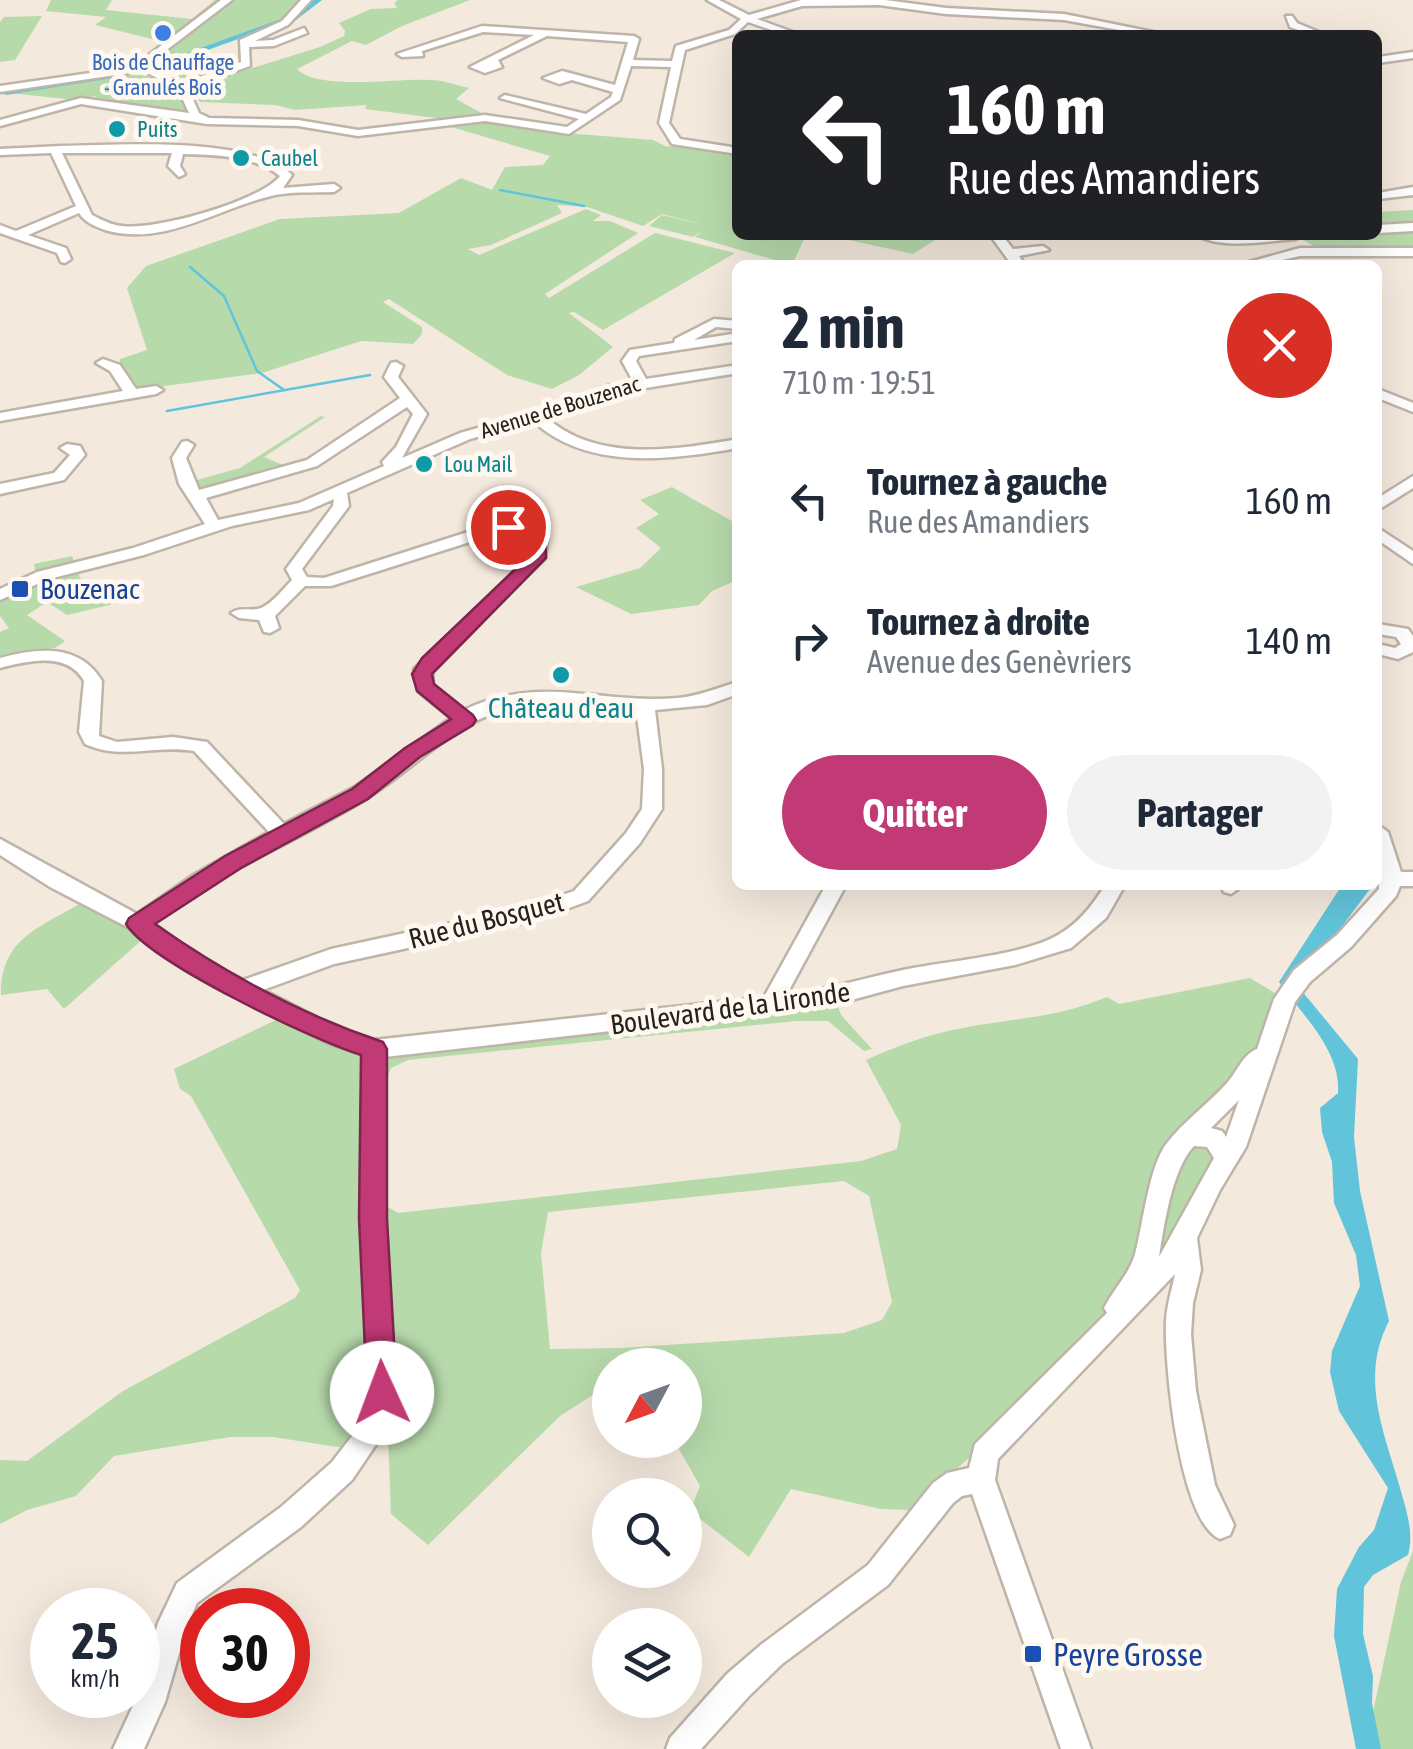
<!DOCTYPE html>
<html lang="fr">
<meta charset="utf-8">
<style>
:root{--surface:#fff;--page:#f2f2f3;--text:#1f2937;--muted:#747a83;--accent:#c13975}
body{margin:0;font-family:"Asap Condensed",sans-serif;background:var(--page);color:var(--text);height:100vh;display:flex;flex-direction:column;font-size:38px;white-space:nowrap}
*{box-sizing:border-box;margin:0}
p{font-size:32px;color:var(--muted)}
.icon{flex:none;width:55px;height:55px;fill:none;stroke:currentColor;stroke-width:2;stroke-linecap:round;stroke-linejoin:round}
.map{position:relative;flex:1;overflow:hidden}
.panel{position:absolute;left:732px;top:260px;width:650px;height:630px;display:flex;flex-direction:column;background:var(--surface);border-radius:15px;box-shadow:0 10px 40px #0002}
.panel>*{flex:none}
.hud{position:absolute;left:732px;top:30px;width:650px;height:210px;border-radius:15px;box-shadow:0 10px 40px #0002;background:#202124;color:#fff;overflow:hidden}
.needle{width:65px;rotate:229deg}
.fabs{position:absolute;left:592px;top:1348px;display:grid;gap:20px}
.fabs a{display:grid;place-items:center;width:110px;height:110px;border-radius:50%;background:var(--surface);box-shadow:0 10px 40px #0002;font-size:50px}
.speed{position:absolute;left:30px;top:1588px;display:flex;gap:20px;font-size:50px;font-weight:700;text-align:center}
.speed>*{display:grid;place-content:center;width:130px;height:130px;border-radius:50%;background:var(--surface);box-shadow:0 10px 40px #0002;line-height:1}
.speed small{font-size:25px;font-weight:400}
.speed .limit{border:15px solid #d22;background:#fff;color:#111}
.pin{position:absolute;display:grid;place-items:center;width:85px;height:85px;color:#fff;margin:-42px;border:5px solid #fff;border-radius:50%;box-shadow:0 2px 10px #0007}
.me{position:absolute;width:110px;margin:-55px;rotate:358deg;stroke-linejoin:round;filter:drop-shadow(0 0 8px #0008)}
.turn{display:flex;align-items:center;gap:35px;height:210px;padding:0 50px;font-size:45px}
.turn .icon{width:130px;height:130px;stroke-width:2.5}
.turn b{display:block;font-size:70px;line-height:85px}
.round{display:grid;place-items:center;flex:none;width:105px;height:105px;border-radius:52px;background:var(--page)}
.overview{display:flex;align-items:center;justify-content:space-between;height:170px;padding:0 50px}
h1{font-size:60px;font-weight:700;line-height:75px}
.action{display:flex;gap:20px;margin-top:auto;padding:20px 50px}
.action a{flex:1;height:115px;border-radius:60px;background:var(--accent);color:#fff;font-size:40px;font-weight:700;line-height:115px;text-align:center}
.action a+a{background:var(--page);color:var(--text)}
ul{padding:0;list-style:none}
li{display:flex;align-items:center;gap:30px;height:140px;padding:0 50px}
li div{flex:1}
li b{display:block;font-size:38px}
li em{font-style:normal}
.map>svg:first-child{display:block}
.green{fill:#b7daab;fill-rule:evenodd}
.water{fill:#61c4db}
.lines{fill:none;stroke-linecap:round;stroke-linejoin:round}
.stream{stroke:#61c4db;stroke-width:2.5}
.canal{fill:#61c4db;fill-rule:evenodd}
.minor-casing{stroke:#bfb4a8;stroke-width:5}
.minor{fill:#fff;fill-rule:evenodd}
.route{fill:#c13975;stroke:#7d254c;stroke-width:2.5}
.shop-dot{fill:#3f7fe0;stroke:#fef8f0;stroke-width:4}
.culture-dot{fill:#0f9aa8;stroke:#fef8f0;stroke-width:4}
.transit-dot{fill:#1a4fb4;stroke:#fef8f0;stroke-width:4}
.labels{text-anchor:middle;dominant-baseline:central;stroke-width:10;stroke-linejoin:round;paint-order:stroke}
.far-shop-label{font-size:22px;fill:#366cbe;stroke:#fef8f0}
.far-culture-label{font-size:22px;fill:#0d838f;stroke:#fef8f0;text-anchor:start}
.far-street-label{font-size:22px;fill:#25211c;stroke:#fef8f0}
.transit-label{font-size:28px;fill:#164399;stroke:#fef8f0;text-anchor:start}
.culture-label{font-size:28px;fill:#0d838f;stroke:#fef8f0}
.street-label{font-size:28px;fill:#25211c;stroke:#fef8f0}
.near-transit-label{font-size:32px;fill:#164399;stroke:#fef8f0;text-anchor:start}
</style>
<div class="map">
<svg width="1413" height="1749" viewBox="0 0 1413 1749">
<rect width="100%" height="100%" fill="#f4e9dd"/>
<g class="green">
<polygon points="51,0 112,0 106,10 192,19 215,0 222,0 164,42 95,25 106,17 46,11"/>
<path d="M233,0H300C295,6 289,14 283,18C255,37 218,36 193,61L201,78L185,83L154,68L152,64Z"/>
<path d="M398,0H470L402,26L366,45L352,41L297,69C318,91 399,78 430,80C443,80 456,85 469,88L456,99L485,115L444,119L365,109L367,105L295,110L275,105L200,102L193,89L198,85L320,47L344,36L345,31L339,23L371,9L397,8L394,3Z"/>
<polygon points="42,16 15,60 0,62 0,22 4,17"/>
<path d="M115,73C147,74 175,78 188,110L112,106L97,101L95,96L75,100L0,92Z"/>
<polygon points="482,119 565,133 653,140 665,146 737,152 737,210 732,211 737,213 738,235 806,235 792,265 695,237 703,230 693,237 649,226 662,215 708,226 662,214 643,226 587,207 557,205 562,213 491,245 468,249 479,255 586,209 601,215 593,221 610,221 638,233 545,294 549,298 655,233 735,253 603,330 574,312 569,313 613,347 579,375 552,389 507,375 389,299 383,302 422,327 422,334 413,344 361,341 262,373 135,390 119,366 120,359 147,350 127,288 146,266 280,219 399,213 461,178 492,190 505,167 543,165 550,156 441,124"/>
<polygon points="1413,210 1413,248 1316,247 1293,235 1378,235 1378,212"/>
<polygon points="826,235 932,235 935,240 913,254"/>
<polygon points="321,416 325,417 264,457 285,466 204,490 193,481 240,468"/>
<polygon points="672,487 737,524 737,580 712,591 699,605 631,614 576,587 640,568 661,548 636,528 659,514 640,500"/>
<polygon points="72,556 80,578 126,601 67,615 47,602 27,615 65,641 55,648 0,657 0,632 9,628 0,616 0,599 38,582 34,564"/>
<path d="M83,902L143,939L64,1009L47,989L1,995C0,938 41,927 83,902Z"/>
<path d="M1250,978L1285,999L1273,1035L1187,1136L1220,1158L1178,1262L1109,1309L970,1457L910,1510L881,1509L791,1489L749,1557L690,1511L700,1486L674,1440H685V1365H610V1384L560,1416L428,1545L391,1514L374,1065L385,1052L618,1030L837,1003L841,1015L872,1049L864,1051L828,1021H796L408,1060L391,1068L386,1080L388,1207L398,1213L861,1161L897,1149L901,1125L866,1060C897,1046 929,1034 963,1028C1014,1018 1057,1018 1107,997L1119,1004ZM844,1181L869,1196L892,1302L882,1320L844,1333L622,1348L550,1349L541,1253L548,1212Z"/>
<polygon points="280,1018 365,1056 370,1416 351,1430 344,1448 273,1437 230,1437 114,1456 76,1496 27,1510 0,1524 0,1460 27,1461 123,1391 295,1298 300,1290 191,1096 180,1089 174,1069"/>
<polygon points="1413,1551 1413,1749 1365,1749 1401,1582"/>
</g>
<path class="water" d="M1342,885H1373L1328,945L1301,990L1358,1059L1354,1137L1360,1191L1389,1321C1357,1382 1388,1440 1404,1502C1409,1520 1413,1537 1408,1555L1373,1575L1364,1587L1363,1634L1373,1676L1372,1703L1381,1749H1356L1334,1636L1337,1589L1359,1547L1374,1530L1388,1488L1339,1411L1330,1372L1332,1351L1360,1286L1356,1255L1334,1203L1332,1162L1322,1132L1320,1108L1338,1093C1341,1050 1302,1015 1279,982Z"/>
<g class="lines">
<g class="stream">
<polyline points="500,190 584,206"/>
<polyline points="190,267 224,296 257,371 284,390"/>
<polyline points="167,411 370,375"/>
</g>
<g class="canal">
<polygon points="313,0 322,0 296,20 290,20 290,16"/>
<polygon points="278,20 285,22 158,68 151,66"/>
<polygon points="116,73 119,77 6,95 2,93"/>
</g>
<g class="minor-casing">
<g id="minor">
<polygon points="221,0 232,0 147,65 183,83 241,62 240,40 282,21 301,0 311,0 288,25 255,41 273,40 304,28 307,33 274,46 249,47 250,66 188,88 199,113 209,118 298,120 358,130 485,115 567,127 579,119 500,98 505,95 586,114 611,97 613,92 572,80 559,84 543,78 562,71 615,85 628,42 547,36 498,60 502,67 485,73 470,67 534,35 483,32 422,51 423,56 402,57 397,54 482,26 634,36 639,39 633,60 672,61 676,46 729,30 741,19 707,0 719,0 749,15 801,0 885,0 946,8 1064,14 1168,35 1147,35 1064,20 946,14 879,5 802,6 757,19 801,35 786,35 748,22 735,34 685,50 669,123 680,139 738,148 738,154 672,144 659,123 671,67 631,66 620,100 569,134 485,121 358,136 298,126 207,124 81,104 0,126 0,120 81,98 189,113 178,89 138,68 137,64"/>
<polygon points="1286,16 1292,16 1297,23 1326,35 1312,35 1290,27"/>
<polygon points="1413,52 1413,58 1378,63 1378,57"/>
<polygon points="125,68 129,73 0,92 0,86"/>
<path d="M61,146C119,145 244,136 290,173L292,175L283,188L334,184L340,188L334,192C314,193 290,191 271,196C216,209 164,247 105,230C94,226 85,222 79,213L28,235L66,248L71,259L65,263L61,262L57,253L0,233V225L16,231L76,206L51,153L0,155V149ZM62,153H172L168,166L179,177L185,174L180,166L183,154C215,155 254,155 280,176C261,201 154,231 122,226C111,225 102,220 92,215Z"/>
<polygon points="1413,187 1413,195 1378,199 1378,193"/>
<polygon points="1413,223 1413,231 1378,233 1378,225"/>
<polygon points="990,235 1002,235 1013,249 1043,246 1049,250 1019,256 1025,265 1012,265"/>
<path d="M1196,235H1302L1296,239C1266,241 1223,250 1196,235Z"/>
<polygon points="1300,248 1413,248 1413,256 1300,256 1260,265 1238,265"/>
<path d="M714,319L738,321V329L716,327L694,340L738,333V341L639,356L636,361L646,379L738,365V373L615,393L546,417C596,463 676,450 738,439V448C671,460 587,471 533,421L470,439L347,493L349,506L302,569L307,577L324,578L493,524H522L547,538L545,558L432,670L433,685L464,710C543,673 599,705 678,698C699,696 717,688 738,682V694L707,705L655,710L662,769V809L640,843L588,901L537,920L334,964L263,990L343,1031L374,1040L764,997L826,885H846L787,994C829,990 867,977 908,969C948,961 1025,955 1058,935C1079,923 1093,905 1105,885H1125L1106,918L1071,948L1015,965L903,986L829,1006L385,1057V1219L395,1393L383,1434L352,1480L301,1527L197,1603L187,1626L165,1702L144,1749H113L138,1695L158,1623L177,1583L281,1507L332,1462L359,1427L369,1393L361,1219L363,1054L328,1043L187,971L135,931L50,887L0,855V839L137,914L192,876L269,832L194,751C156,744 122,761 85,744L79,732L84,681C67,651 28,661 0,668V658C38,648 79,643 102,681L99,736L117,742L173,737L207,742L284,824L355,787L451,718L418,691L414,669L529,557L531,540L514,532L495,534L331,586H305L275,616L279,628L270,633L264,632L259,620L239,618L231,613C241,606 250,612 261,608C273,603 283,589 292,580L286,569L333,506L334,499L309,510L232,526L144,555L49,579L0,600V589L37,572L133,548L205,524L179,484L172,458L182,442L187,441L194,445L186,458L199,490L307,460L400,398L384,377L391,363L396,362L403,366L398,377L427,414L402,458L460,433L541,410L607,386L633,381L622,361L630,350L674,343L675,339ZM407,407L413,414L396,447L382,462L384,466L299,503L218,520L206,498L317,466ZM540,702L636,709L644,769L642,809L626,833L574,891L534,905L331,949L243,980L201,959L153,923C219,872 293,843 364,800C428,760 460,711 540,702Z"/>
<polygon points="103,359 120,365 136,389 156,386 163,390 156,394 0,421 0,413 123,391 110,371 96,363"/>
<polygon points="1378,389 1413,403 1413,412 1378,398"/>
<polygon points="67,444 80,446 85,455 64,480 0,494 0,484 54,473 70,455 60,448"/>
<polygon points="1413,476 1413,488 1378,510 1378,498"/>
<polygon points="1378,528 1413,551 1413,564 1378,540"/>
<polygon points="1378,624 1408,629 1413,636 1413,652 1398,659 1378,654 1378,644 1395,648 1401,644 1396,637 1378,634"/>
<path d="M1378,825L1388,832L1401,872H1413V886H1400L1396,896L1351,947L1310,982L1295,1002L1246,1147L1220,1190L1197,1238L1201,1270L1193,1303L1191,1334L1196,1391L1215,1485L1234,1525L1230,1535L1220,1539C1179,1522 1164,1362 1166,1320C1167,1304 1172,1289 1175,1274L998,1459L995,1480L1091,1749H1061L972,1494L962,1496L953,1503L888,1585L782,1664L749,1696L701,1749H666L670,1738L727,1674L762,1644L868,1565L933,1483L947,1473L969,1468L975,1444L1107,1313L1104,1308C1113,1290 1130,1273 1135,1254C1143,1225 1149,1165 1167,1143C1184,1121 1208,1104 1227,1083C1237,1072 1243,1054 1257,1049L1274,999L1294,970L1337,935L1379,889ZM1239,1100L1226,1137L1222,1131L1211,1128ZM1194,1146L1207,1147L1214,1158L1159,1257C1164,1225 1172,1169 1194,1146Z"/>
<polygon points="1220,885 1240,885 1241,887 1231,894 1224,892"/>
</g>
</g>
<use href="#minor" class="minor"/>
</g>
<path class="route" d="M508,521L529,525L545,535L546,558L432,674L434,684L473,715L476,720L473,725L420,757L368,799L241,868L155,924C225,973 302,1015 383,1042L387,1049V1219L397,1393L393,1403L382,1407L372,1403L367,1393L359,1219L361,1055C315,1041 149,962 126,924L129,918L225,856L352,789L405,748L451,719L417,691L412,674L422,658L528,557L529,541L500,527Z"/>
<circle class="shop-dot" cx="163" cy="33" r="10"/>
<g class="culture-dot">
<circle cx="117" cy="129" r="10"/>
<circle cx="241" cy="158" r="10"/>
<circle cx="424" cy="464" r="10"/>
<circle cx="561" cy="675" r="10"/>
</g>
<g class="transit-dot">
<rect x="10" y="579" width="20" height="20" rx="5"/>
<rect x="1023" y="1644" width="20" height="20" rx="5"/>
</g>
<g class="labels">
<g class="far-shop-label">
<text x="163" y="62">Bois de Chauffage<tspan x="163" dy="25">- Granulés Bois</tspan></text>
</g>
<g class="far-culture-label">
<text x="137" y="129">Puits</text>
<text x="261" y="158">Caubel</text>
<text x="444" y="464">Lou Mail</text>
</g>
<g class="far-street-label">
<text transform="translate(560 407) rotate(-17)">Avenue de Bouzenac</text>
</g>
<g class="transit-label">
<text x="40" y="589">Bouzenac</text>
</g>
<g class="culture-label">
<text x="561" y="708">Château d'eau</text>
</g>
<g class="street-label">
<text transform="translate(486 920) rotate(-14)">Rue du Bosquet</text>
<text transform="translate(730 1008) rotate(-8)">Boulevard de la Lironde</text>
</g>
<g class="near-transit-label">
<text x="1053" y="1654">Peyre Grosse</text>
</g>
</g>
</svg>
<div class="fabs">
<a><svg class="needle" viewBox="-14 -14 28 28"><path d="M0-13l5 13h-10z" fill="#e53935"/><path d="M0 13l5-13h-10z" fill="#747a83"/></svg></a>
<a><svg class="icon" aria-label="search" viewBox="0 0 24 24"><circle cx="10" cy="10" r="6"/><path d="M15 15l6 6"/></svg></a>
<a><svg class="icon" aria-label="layers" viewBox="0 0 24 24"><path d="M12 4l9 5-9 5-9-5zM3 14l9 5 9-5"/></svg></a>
</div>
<div class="speed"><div>25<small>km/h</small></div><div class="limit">30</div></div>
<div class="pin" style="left:508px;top:527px;background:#d93025"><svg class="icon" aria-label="arrive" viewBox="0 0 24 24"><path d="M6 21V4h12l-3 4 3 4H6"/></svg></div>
<svg class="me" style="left:382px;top:1393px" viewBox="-20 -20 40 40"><circle r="19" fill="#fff"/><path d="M0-13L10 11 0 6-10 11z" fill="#c13975"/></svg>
<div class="hud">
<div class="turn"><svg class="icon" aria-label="left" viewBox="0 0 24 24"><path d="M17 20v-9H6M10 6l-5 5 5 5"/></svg><div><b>160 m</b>Rue des Amandiers</div></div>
</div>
<section class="panel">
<div class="overview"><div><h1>2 min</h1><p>710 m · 19:51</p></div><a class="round" style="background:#d93025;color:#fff"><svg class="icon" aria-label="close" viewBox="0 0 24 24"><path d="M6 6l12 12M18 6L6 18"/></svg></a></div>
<ul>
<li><svg class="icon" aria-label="left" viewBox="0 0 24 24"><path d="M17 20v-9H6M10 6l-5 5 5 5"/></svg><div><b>Tournez à gauche</b><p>Rue des Amandiers</p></div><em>160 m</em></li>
<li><svg class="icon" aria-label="right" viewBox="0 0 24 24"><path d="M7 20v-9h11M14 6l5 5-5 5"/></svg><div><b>Tournez à droite</b><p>Avenue des Genèvriers</p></div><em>140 m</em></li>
</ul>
<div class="action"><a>Quitter</a><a>Partager</a></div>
</section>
</div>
